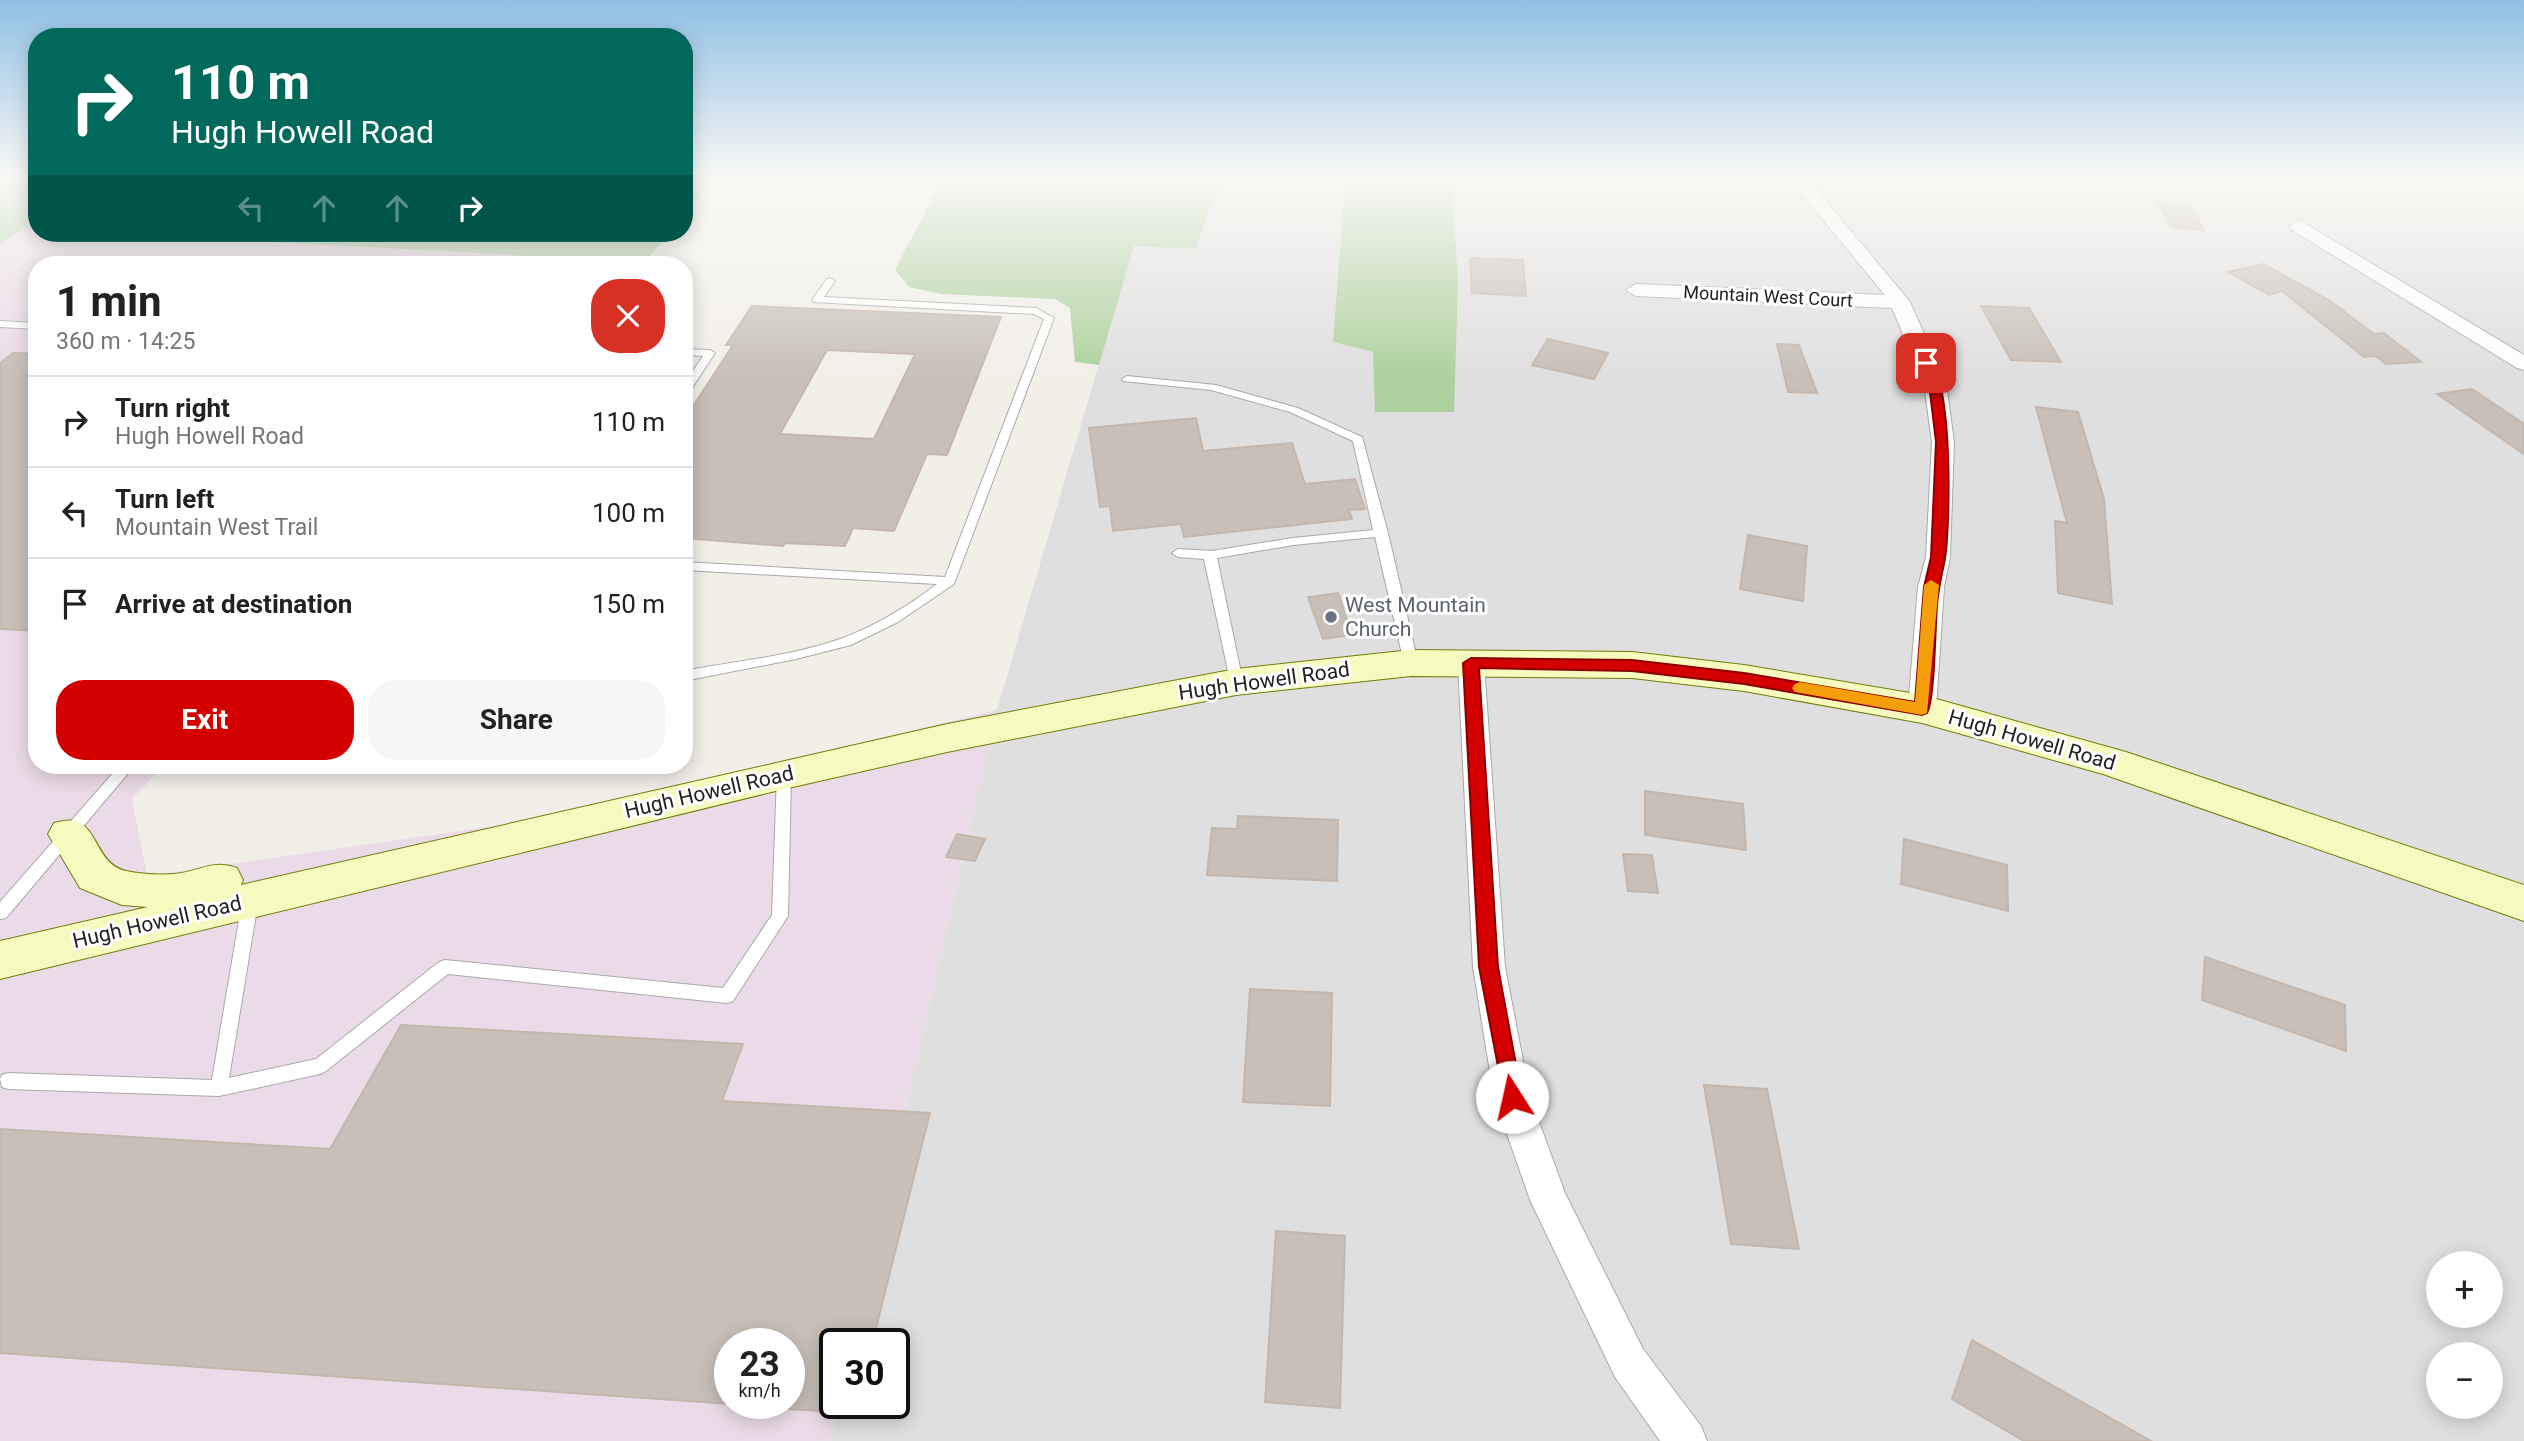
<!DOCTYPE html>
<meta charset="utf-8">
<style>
:root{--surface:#fff;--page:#f6f6f6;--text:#222;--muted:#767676;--line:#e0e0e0;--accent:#d40000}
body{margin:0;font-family:Roboto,sans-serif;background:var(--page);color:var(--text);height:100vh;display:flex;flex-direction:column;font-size:26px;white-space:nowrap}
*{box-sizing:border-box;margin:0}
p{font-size:23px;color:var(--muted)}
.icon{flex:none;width:38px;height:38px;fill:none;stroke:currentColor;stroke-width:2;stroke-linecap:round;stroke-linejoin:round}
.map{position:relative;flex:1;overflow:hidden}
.side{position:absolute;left:28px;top:256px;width:665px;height:518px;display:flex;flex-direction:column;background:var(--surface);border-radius:28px;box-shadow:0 4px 18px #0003}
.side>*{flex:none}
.top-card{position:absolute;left:28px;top:28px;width:665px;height:214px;border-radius:28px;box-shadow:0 4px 18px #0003;background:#00695c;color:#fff;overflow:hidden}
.fabs{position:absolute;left:2426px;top:1251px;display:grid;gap:14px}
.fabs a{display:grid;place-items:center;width:77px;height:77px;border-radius:50%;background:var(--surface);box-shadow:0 4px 18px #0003;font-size:35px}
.speed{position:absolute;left:714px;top:1328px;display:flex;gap:14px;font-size:35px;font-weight:700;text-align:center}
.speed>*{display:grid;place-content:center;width:91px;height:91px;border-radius:50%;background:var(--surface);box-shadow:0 4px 18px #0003;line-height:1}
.speed small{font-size:18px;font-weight:400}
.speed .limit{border:4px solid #111;border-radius:10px;background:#fff;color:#111}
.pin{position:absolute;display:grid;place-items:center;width:60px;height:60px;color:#fff;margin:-30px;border-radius:14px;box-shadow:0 4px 10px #0006}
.me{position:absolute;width:77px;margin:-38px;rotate:350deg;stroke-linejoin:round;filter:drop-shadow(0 0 5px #0008)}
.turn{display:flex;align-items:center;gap:24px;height:147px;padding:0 28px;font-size:32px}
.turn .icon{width:91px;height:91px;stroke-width:2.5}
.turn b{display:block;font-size:49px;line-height:60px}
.lanes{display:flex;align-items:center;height:66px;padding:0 28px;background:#0003;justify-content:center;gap:35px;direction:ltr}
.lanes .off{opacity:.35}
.round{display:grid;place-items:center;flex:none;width:74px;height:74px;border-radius:28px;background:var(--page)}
.overview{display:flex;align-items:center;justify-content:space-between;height:119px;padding:0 28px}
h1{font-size:42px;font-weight:700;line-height:52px}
.cta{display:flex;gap:14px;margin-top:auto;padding:14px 28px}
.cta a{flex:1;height:80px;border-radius:28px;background:var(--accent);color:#fff;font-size:28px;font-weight:700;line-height:80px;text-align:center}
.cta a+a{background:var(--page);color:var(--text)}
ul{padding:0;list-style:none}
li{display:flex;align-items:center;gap:21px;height:91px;padding:0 28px;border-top:2px solid var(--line)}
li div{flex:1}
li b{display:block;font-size:26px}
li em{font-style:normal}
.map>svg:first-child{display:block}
.residential{fill:#e0dfdf;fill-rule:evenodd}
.industrial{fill:#ebdbe8;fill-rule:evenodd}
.forest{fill:#add19e}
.building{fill:#c7bfb8;stroke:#c4b6ab;stroke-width:2;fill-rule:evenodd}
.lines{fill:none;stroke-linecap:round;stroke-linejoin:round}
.service-casing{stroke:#a9a9a9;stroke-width:2}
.minor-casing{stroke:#a9a9a9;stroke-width:2}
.secondary-casing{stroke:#707d05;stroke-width:2}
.service{fill:#fff;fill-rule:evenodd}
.minor{fill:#fff;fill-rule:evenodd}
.secondary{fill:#f7fabf;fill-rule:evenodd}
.route{fill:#d40000;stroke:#8a0000;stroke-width:2}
.slow{fill:#f59e0b}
.worship-dot{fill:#6b7280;stroke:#fff;stroke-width:2.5}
.labels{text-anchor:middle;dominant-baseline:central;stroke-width:6;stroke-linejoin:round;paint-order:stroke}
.far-street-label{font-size:18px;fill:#222;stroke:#fff}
.worship-label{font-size:21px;fill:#5b616d;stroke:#fff;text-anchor:start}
.street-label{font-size:21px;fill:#222;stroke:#fff}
</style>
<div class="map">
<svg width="2524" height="1441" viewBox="0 0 2524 1441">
<rect width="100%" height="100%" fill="#f2efe9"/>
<path class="residential" d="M1452,176H2524V1441H830L838,1404H894V1344H852L997,710L1134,245L1195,249L1221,179L1345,183L1333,342L1373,352L1376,412H1453L1458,283ZM2438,1264H2490V1316H2438ZM2438,1354H2490V1407H2438Z"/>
<path class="industrial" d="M23,228L37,229V233H106L625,261L622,264H37V765H165L132,799L147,876L570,815L997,710L852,1344H835V1404H838L830,1441H0V245ZM730,1344H789V1404H730Z"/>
<g class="forest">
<polygon points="0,176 37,176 37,229 23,228 0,245"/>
<polygon points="684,176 716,176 684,214"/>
<polygon points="853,176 1452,176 1458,283 1454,412 1375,412 1373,352 1333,342 1345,183 1221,179 1195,249 1134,246 1099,365 1075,362 1070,308 1055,299 941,294 909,287 895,270 942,180"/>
<polygon points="106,233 669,233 646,261 625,261"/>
</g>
<g class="building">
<polygon points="2158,203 2191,206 2204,230 2171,227"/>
<polygon points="1470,258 1523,260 1526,296 1472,293"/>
<polygon points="2263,264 2329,300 2374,334 2384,333 2421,362 2386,364 2376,356 2364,357 2282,291 2269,295 2228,272"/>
<path d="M752,306L1001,317L947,455L927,454L894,531L853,528L845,546L785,543L783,546L684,538V420L733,345H726ZM827,350L915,354L874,439L780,434Z"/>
<polygon points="1981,306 2029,308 2061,362 2011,360"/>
<polygon points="1548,339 1608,353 1594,379 1532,365"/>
<polygon points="1777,344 1799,345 1817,393 1788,392"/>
<polygon points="13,353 37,354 37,631 0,629 0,363"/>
<polygon points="2472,389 2524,424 2524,454 2437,394"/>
<polygon points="2036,407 2078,412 2104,499 2112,604 2058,593 2055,521 2067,523"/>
<polygon points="1196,418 1203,451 1292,443 1305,484 1355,479 1365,509 1349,510 1352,519 1184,537 1181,524 1113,531 1110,506 1100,507 1089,428"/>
<polygon points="1748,535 1807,546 1803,601 1740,589"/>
<polygon points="1338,593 1352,635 1323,639 1308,597"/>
<polygon points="1645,791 1743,804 1746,850 1645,835"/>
<polygon points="1238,816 1338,820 1337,881 1207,875 1212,828 1237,829"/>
<polygon points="957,834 985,839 975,861 946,857"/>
<polygon points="1904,839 2007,865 2008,911 1901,884"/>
<polygon points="1623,854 1652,855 1658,893 1628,891"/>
<polygon points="2205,957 2345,1005 2346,1051 2202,1000"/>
<polygon points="1250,989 1332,993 1330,1106 1243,1102"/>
<polygon points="401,1025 743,1044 722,1101 930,1113 872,1344 835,1344 835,1412 789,1409 789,1344 730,1344 730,1404 0,1353 0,1129 330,1149"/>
<polygon points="1704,1085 1767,1089 1799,1249 1731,1244"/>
<polygon points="1276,1231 1345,1236 1340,1408 1265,1402"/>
<polygon points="1972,1340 2151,1441 2024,1441 1952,1399"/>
</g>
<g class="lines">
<g class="service-casing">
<g id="service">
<path d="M830,278L835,281L824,297L1036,308L1054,318L954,584L898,622L851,645L796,659L684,681V671C737,661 793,656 843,638C877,625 908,606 937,584L684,570V562L945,577L1044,319L1034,314L813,302L812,300L827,279Z"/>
<polygon points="0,321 37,323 37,329 0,327"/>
<polygon points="684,349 710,350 715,353 688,394 684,395 684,384 703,356 684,355"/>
<polygon points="1127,376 1216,385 1298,408 1362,437 1388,533 1418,663 1416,666 1406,666 1404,663 1375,537 1293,545 1217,558 1243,682 1236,687 1231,685 1204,559 1178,557 1172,553 1178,549 1212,551 1293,538 1373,530 1353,441 1290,412 1211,390 1123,381 1122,379"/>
<polygon points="120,765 135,765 6,918 0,919 0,902"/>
<polygon points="784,769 789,770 791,774 788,916 733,1001 727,1003 448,974 326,1071 320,1074 219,1096 8,1089 2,1087 0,1079 2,1075 8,1073 212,1080 242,902 244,897 250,896 256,897 258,902 229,1078 316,1059 439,962 445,960 723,988 772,915 777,774 779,770"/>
</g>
</g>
<g class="minor-casing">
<g id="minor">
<polygon points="1787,176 1805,176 1910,302 1946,384 1954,442 1950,557 1944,587 1936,709 1932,716 1922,719 1912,716 1908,709 1918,587 1926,557 1932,442 1924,384 1892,308 1636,296 1626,290 1636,284 1885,295"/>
<polygon points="2299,220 2524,355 2524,370 2517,368 2292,230 2290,226"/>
<polygon points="1471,654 1481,656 1484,663 1505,967 1530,1097 1565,1193 1643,1349 1701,1426 1707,1441 1660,1441 1615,1377 1530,1200 1494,1097 1473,967 1458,663 1461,656"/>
</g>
</g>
<g class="secondary-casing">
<path id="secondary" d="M1411,650L1632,652L1744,665L1922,695L2126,752L2524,885V921L2103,774L1922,723L1744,691L1632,678L1411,676L1236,695L947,752L784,789L0,979V941L148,907L122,905L80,888L48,834L54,823C101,808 89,862 126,871C139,874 160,875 174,874C200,872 211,859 237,868L243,880L241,885L947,724L1236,669Z"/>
</g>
<use href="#service" class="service"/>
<use href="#minor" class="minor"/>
<use href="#secondary" class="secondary"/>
</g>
<linearGradient id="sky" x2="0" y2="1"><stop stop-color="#8fc0e4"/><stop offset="0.47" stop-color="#f9f8f5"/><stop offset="1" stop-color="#f9f8f5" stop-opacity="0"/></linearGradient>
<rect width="2524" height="378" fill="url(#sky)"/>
<path class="route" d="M1926,360C1954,371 1950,529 1945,558C1942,575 1938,589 1937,606C1935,627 1935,698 1927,713L1922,715L1744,684L1632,671L1479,668L1498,967L1522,1097L1519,1103L1512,1106L1505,1103L1479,967L1463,663L1471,658L1632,660L1744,673L1915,702L1924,587L1931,557L1936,442L1929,384L1920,363Z"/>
<polygon class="slow" points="1931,580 1939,585 1927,713 1922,715 1795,692 1792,688 1795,684 1800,682 1915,702 1924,585"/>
<circle class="worship-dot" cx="1331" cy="617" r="7"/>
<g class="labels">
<g class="far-street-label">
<text transform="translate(1768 296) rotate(3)">Mountain West Court</text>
</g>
<g class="worship-label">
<text x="1345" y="605">West Mountain<tspan x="1345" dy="24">Church</tspan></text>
</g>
<g class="street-label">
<text transform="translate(1264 681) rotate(-8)">Hugh Howell Road</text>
<text transform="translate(2032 740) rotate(16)">Hugh Howell Road</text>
<text transform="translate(709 792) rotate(-13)">Hugh Howell Road</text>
<text transform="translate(157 922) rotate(-13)">Hugh Howell Road</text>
</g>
</g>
</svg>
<div class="fabs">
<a>+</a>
<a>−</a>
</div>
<div class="speed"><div>23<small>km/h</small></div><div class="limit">30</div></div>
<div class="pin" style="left:1926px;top:363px;background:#d93025"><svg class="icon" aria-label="arrive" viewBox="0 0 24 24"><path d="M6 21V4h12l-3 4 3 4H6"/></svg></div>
<svg class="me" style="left:1512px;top:1097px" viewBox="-20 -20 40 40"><circle r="19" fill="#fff"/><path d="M0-13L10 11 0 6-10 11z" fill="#d40000"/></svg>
<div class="top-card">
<div class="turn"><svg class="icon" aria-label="right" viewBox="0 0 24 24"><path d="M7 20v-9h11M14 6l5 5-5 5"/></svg><div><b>110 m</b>Hugh Howell Road</div></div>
<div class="lanes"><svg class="icon off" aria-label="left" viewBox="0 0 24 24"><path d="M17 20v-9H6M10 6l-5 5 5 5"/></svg><svg class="icon off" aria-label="ahead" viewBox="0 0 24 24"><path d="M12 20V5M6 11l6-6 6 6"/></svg><svg class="icon off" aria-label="ahead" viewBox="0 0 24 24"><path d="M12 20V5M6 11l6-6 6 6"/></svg><svg class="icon" aria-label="right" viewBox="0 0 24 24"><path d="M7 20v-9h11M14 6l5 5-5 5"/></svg></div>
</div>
<section class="side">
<div class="overview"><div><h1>1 min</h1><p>360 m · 14:25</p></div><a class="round" style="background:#d93025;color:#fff"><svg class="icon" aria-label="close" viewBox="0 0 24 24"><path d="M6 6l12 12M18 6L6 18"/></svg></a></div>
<ul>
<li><svg class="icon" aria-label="right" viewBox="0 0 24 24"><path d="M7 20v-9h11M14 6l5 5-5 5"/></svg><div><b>Turn right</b><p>Hugh Howell Road</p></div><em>110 m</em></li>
<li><svg class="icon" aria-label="left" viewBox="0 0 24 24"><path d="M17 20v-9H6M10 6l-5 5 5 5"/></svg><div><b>Turn left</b><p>Mountain West Trail</p></div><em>100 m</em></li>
<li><svg class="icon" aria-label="arrive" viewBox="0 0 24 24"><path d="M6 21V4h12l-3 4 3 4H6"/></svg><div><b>Arrive at destination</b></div><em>150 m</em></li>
</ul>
<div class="cta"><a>Exit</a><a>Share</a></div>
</section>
</div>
